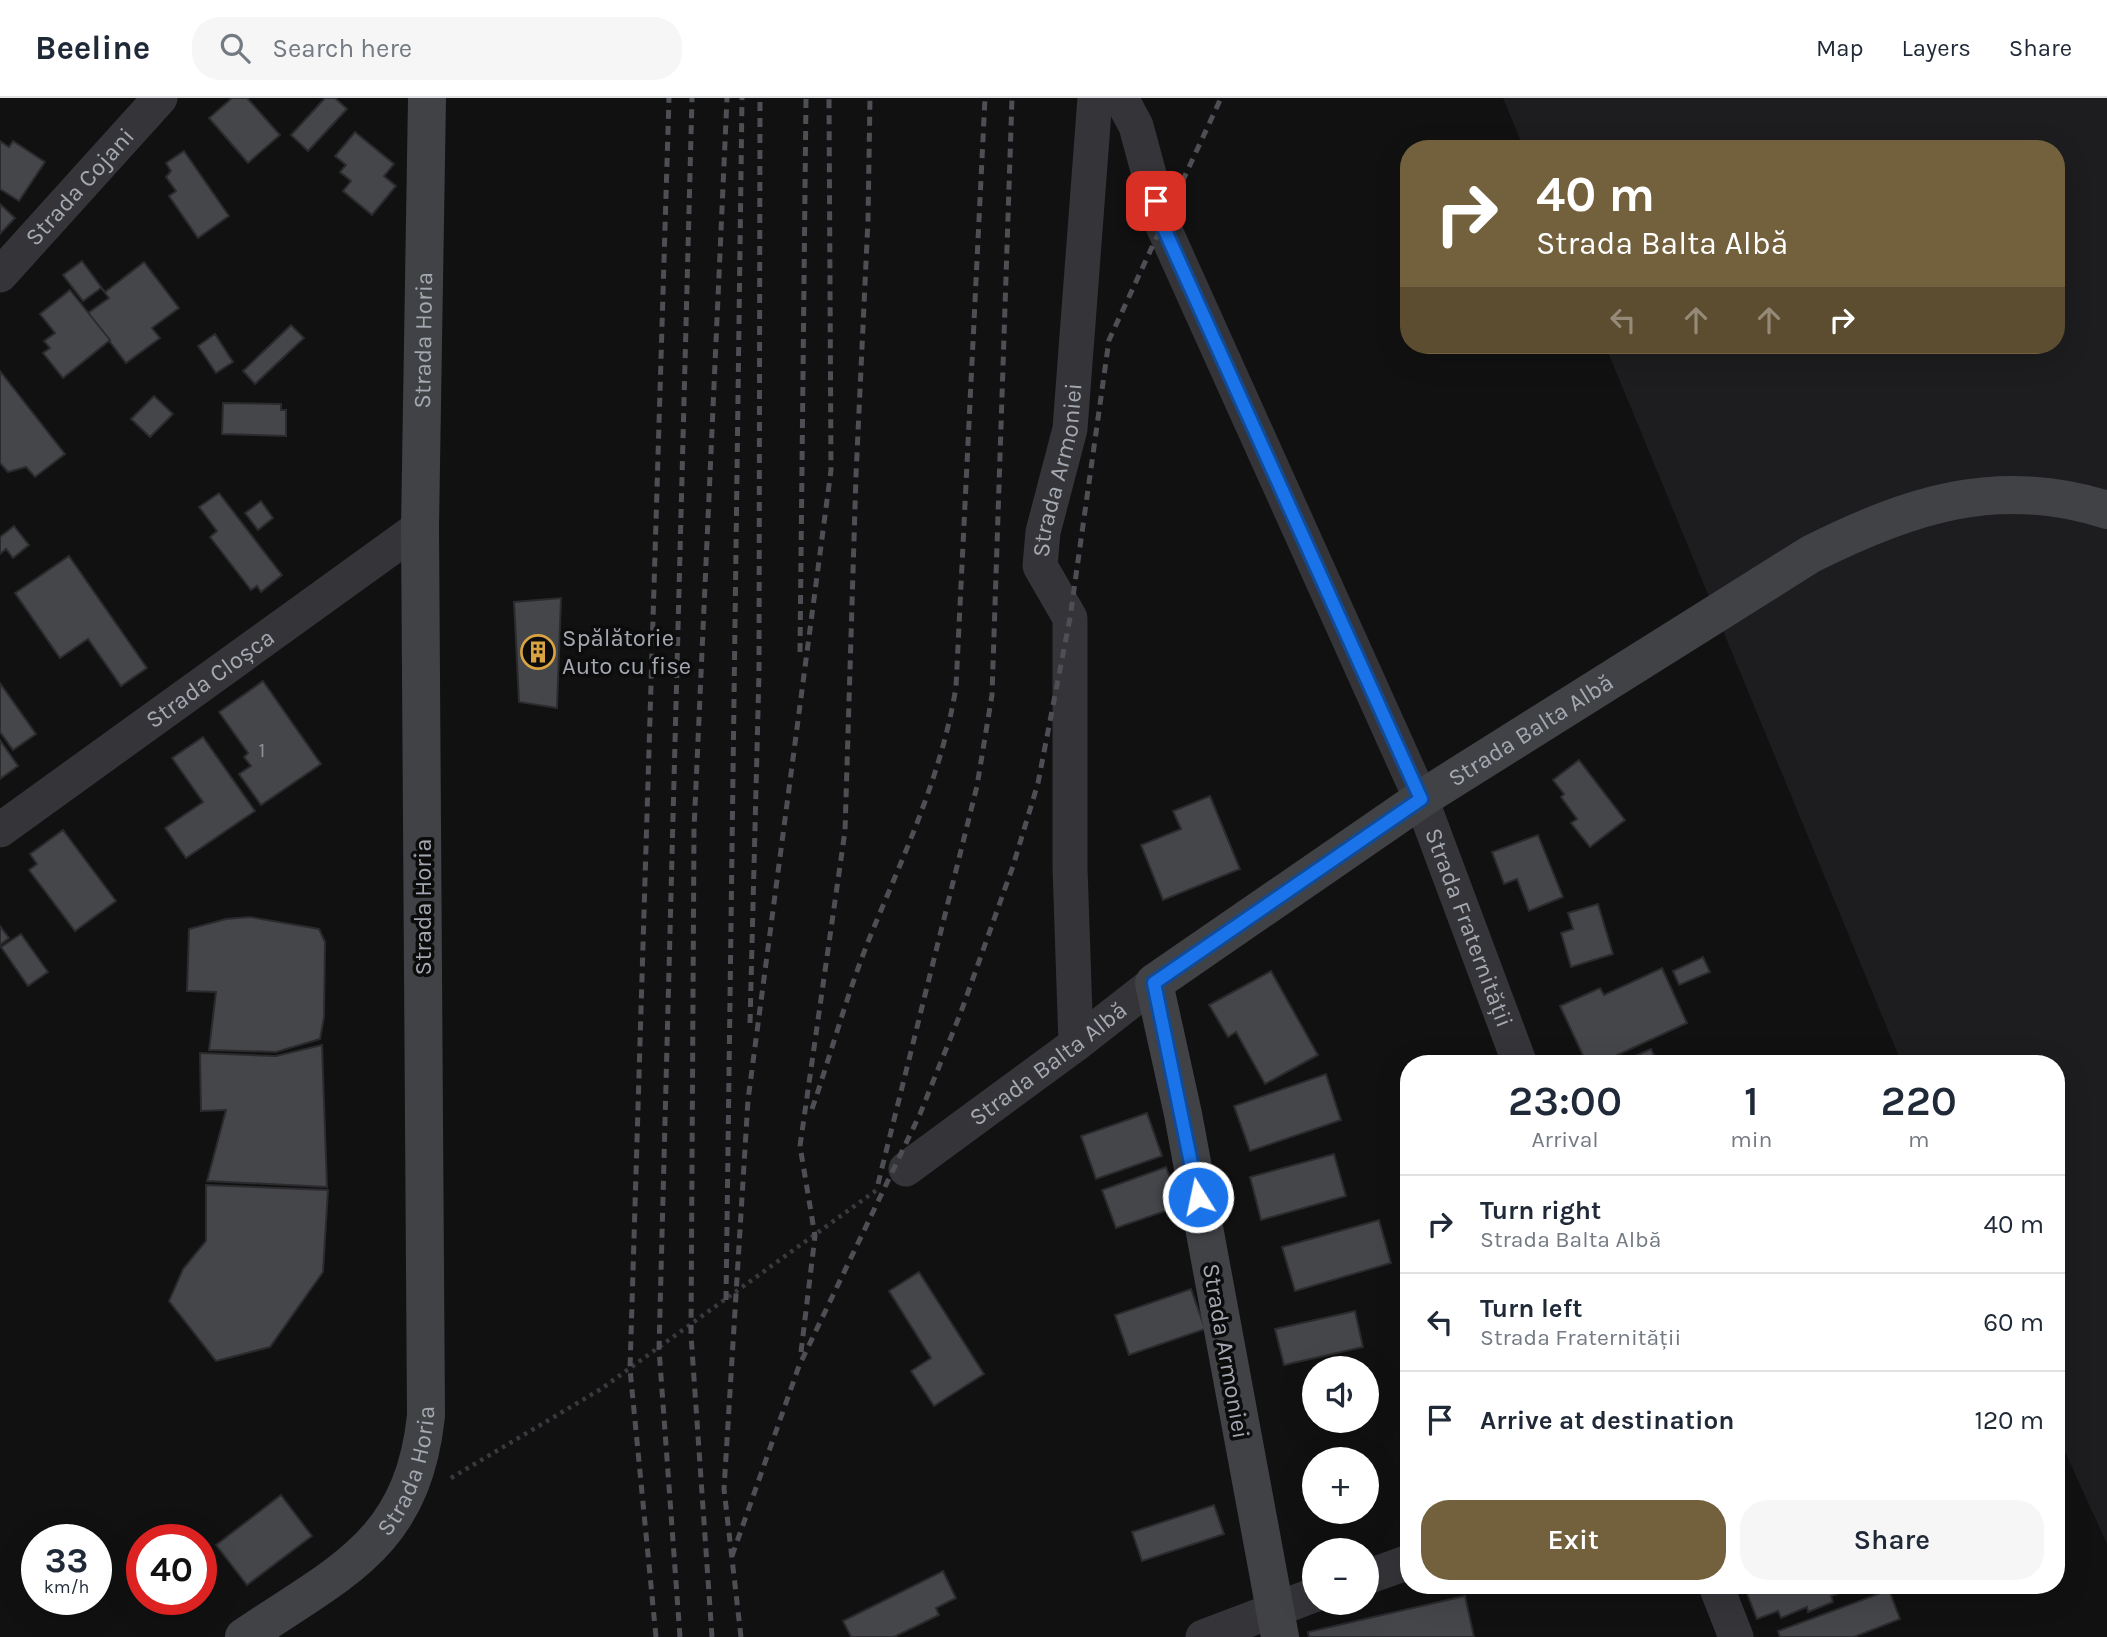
<!DOCTYPE html>
<meta charset="utf-8">
<style>
:root{--surface:#fff;--page:#f6f6f7;--text:#1f2937;--muted:#747a83;--line:#e0e1e3;--accent:#73603c}
body{margin:0;font-family:Karla,sans-serif;background:var(--page);color:var(--text);height:100vh;display:flex;flex-direction:column;font-size:26px;white-space:nowrap}
*{box-sizing:border-box;margin:0}
p{font-size:23px;color:var(--muted)}
.icon{flex:none;width:38px;height:38px;fill:none;stroke:currentColor;stroke-width:2;stroke-linecap:round;stroke-linejoin:round}
.map{position:relative;flex:1;overflow:hidden}
.details{position:absolute;left:1400px;top:957px;width:665px;height:539px;display:flex;flex-direction:column;background:var(--surface);border-radius:28px;box-shadow:0 7px 28px #0002}
.details>*{flex:none}
.top-card{position:absolute;left:1400px;top:42px;width:665px;height:214px;border-radius:28px;box-shadow:0 7px 28px #0002;background:#73603c;color:#fff;overflow:hidden}
.fabs{position:absolute;left:1302px;top:1258px;display:grid;gap:14px}
.fabs a{display:grid;place-items:center;width:77px;height:77px;border-radius:50%;background:var(--surface);box-shadow:0 7px 28px #0002;font-size:35px}
.speed{position:absolute;left:21px;top:1426px;display:flex;gap:14px;font-size:35px;font-weight:700;text-align:center}
.speed>*{display:grid;place-content:center;width:91px;height:91px;border-radius:50%;background:var(--surface);box-shadow:0 7px 28px #0002;line-height:1}
.speed small{font-size:18px;font-weight:400}
.speed .limit{border:10px solid #d22;background:#fff;color:#111}
.pin{position:absolute;display:grid;place-items:center;width:60px;height:60px;color:#fff;margin:-30px;border-radius:14px;box-shadow:0 4px 10px #0006}
.me{position:absolute;width:77px;margin:-38px;rotate:350deg;stroke-linejoin:round;filter:drop-shadow(0 0 5px #0008)}
.turn{display:flex;align-items:center;gap:24px;height:147px;padding:0 21px;font-size:32px}
.turn .icon{width:91px;height:91px;stroke-width:2.5}
.turn b{display:block;font-size:49px;line-height:60px}
.lanes{display:flex;align-items:center;height:66px;padding:0 21px;background:#0003;justify-content:center;gap:35px;direction:ltr}
.lanes .off{opacity:.35}
.eta{display:flex;justify-content:space-evenly;align-items:center;height:119px;text-align:center}
.eta b{font-size:42px;font-weight:600;line-height:49px}
.primary-button{display:flex;gap:14px;margin-top:auto;padding:14px 21px}
.primary-button a{flex:1;height:80px;border-radius:28px;background:var(--accent);color:#fff;font-size:28px;font-weight:600;line-height:80px;text-align:center}
.primary-button a+a{background:var(--page);color:var(--text)}
ul{padding:0;list-style:none}
li{display:flex;align-items:center;gap:21px;height:98px;padding:0 21px;border-top:2px solid var(--line)}
li div{flex:1}
li b{display:block;font-size:26px}
li em{font-style:normal}
header{display:flex;align-items:center;gap:42px;box-sizing:border-box;height:98px;padding:0 35px;background:var(--surface);border-bottom:2px solid var(--line)}
header strong{font-size:33px}
nav{display:flex;gap:38px;margin-inline-start:auto;font-size:24px}
.search{width:490px;height:63px;background:var(--page);display:flex;align-items:center;gap:18px;box-sizing:border-box;padding:0 24px;border-radius:28px;color:var(--muted);font-size:26px}
.map>svg:first-child{display:block}
.built{fill:#1d1d1f}
.building{fill:#45464a;stroke:#2b2b2e;stroke-width:2}
.lines{fill:none;stroke-linecap:round;stroke-linejoin:round}
.path{stroke:#393a3e;stroke-width:4.5;stroke-dasharray:3.5 5;stroke-linecap:butt}
.street{stroke:#353539;stroke-width:35}
.secondary{stroke:#414246;stroke-width:38}
.rail{stroke:#4e4f54;stroke-width:5;stroke-dasharray:9 7;stroke-linecap:butt}
.route-casing{stroke:#114b97;stroke-width:18}
.route{stroke:#1a73e8;stroke-width:12}
.labels{text-anchor:middle;dominant-baseline:central;stroke-width:7;stroke-linejoin:round;paint-order:stroke}
.number-label{font-size:21px;fill:#8c9097}
.street-label{font-size:24px;fill:#a4a8b1;stroke:#0c0c0d}
.poi-label{font-size:24px;fill:#a4a8b1;stroke:#0c0c0d;text-anchor:start}
</style>
<header>
<strong>Beeline</strong>
<div class="search"><svg class="icon" aria-label="search" viewBox="0 0 24 24"><circle cx="10" cy="10" r="6"/><path d="M15 15l6 6"/></svg>Search here</div>
<nav><a>Map</a><a>Layers</a><a>Share</a></nav>
</header>
<div class="map">
<svg width="2107" height="1539" viewBox="0 0 2107 1539">
<rect width="100%" height="100%" fill="#111112"/>
<polygon class="built" points="1503,0 2107,0 2107,1446 2056,1334 2056,966 1902,966 1605,247 2056,247 2056,51 1524,51"/>
<g class="building">
<polygon points="232,0 247,0 280,37 248,65 209,20"/>
<polygon points="325,0 335,0 347,11 308,53 291,37"/>
<polygon points="355,34 394,66 384,78 396,88 372,117 343,93 351,83 340,74 346,67 335,58"/>
<polygon points="0,43 9,49 13,43 45,64 19,103 0,91"/>
<polygon points="184,53 229,118 198,140 169,98 176,93 166,79 171,73 166,65"/>
<polygon points="0,106 15,120 0,136"/>
<polygon points="82,163 105,194 144,164 179,210 152,230 160,240 126,265 88,215 109,200 101,190 83,203 63,177"/>
<polygon points="70,192 110,242 63,280 43,255 50,250 44,243 55,235 40,216"/>
<polygon points="291,227 304,240 255,286 243,273"/>
<polygon points="215,236 233,264 216,275 198,248"/>
<polygon points="0,273 65,356 35,379 26,369 8,374 0,365"/>
<polygon points="154,298 173,316 150,339 131,321"/>
<polygon points="223,305 281,306 281,312 286,312 286,338 222,336"/>
<polygon points="219,395 282,477 261,494 257,488 251,492 210,439 217,433 199,409"/>
<polygon points="261,403 273,420 258,432 245,415"/>
<polygon points="14,428 29,447 13,460 6,451 0,456 0,439"/>
<polygon points="69,458 147,570 121,588 88,541 60,560 15,495"/>
<polygon points="561,500 557,610 519,604 514,504"/>
<polygon points="263,583 321,666 261,707 239,676 251,668 244,659 248,655 219,614"/>
<polygon points="0,585 36,636 13,652 0,634"/>
<polygon points="203,639 255,713 186,760 165,730 203,704 172,660"/>
<polygon points="0,642 18,668 0,681"/>
<polygon points="1579,662 1625,722 1590,749 1571,725 1577,721 1561,699 1564,696 1553,682"/>
<polygon points="1210,698 1240,771 1163,802 1141,747 1181,731 1173,713"/>
<polygon points="63,732 116,803 75,833 29,772 37,766 30,756"/>
<polygon points="1538,737 1563,799 1529,813 1517,781 1504,786 1492,754"/>
<polygon points="1598,806 1613,856 1571,869 1561,835 1573,831 1568,815"/>
<polygon points="250,819 319,831 325,844 324,919 320,941 276,954 209,952 216,894 187,893 189,831 226,821"/>
<polygon points="0,828 9,840 0,847"/>
<polygon points="21,836 48,874 28,888 1,849"/>
<polygon points="1703,859 1710,874 1679,887 1673,873"/>
<polygon points="1662,870 1687,925 1598,966 1587,966 1560,908 1600,890 1604,897"/>
<polygon points="1271,873 1318,957 1265,986 1236,934 1228,939 1209,907"/>
<polygon points="322,947 327,1089 207,1083 226,1012 201,1013 200,955 276,958"/>
<polygon points="1651,951 1658,966 1617,966"/>
<polygon points="1326,976 1341,1022 1250,1053 1234,1008"/>
<polygon points="1147,1015 1162,1058 1096,1081 1081,1038"/>
<polygon points="1334,1056 1346,1098 1261,1122 1250,1079"/>
<polygon points="1166,1069 1180,1108 1116,1130 1102,1092"/>
<polygon points="206,1087 328,1092 323,1174 270,1249 216,1263 169,1203 183,1171 206,1143"/>
<polygon points="1379,1122 1391,1165 1295,1193 1282,1149"/>
<polygon points="919,1174 984,1276 934,1308 911,1273 931,1260 889,1193"/>
<polygon points="1191,1191 1205,1231 1129,1257 1115,1217"/>
<polygon points="1355,1213 1363,1249 1284,1267 1275,1231"/>
<polygon points="281,1397 312,1438 247,1487 216,1447"/>
<polygon points="1214,1407 1224,1436 1142,1463 1132,1434"/>
<polygon points="943,1473 956,1500 936,1510 939,1517 894,1539 851,1539 843,1523"/>
<polygon points="1744,1488 1858,1488 1831,1498 1833,1504 1808,1514 1807,1509 1781,1520 1778,1513 1757,1521"/>
<polygon points="1889,1492 1900,1521 1854,1539 1780,1539 1778,1533"/>
<polygon points="1465,1498 1474,1539 1309,1539 1308,1534"/>
</g>
<g class="lines">
<polyline class="path" points="451,1380 601,1291 878,1091"/>
<g class="street">
<path id="s1" d="M1121,0L1136,28L1163,128L1421,701L1520,966"/>
<path id="s2" d="M0,177L160,0"/>
<path id="s3" d="M0,732L420,429"/>
<path id="s4" d="M1076,946L1070,770V520L1040,468L1043,434L1070,331L1095,0"/>
<path id="s5" d="M906,1071L1076,946L1154,885"/>
<polyline points="1367,1479 1409,1464"/>
<polyline points="1716,1488 1736,1539"/>
<polyline points="1203,1539 1314,1497"/>
</g>
<g class="secondary">
<path id="s6" d="M244,1539C341,1473 412,1447 426,1318L420,429L427,0"/>
<path id="s7" d="M1280,1539L1183,1016L1154,885L1421,701L1811,456C1909,407 1998,377 2107,412"/>
</g>
<g class="rail">
<polyline points="800,554 806,0"/>
<polyline points="750,925 759,574 760,0"/>
<path d="M812,1011C832,953 848,892 872,834C905,754 942,676 956,589L985,0"/>
<polyline points="878,1086 977,688 992,597 1012,0"/>
<polyline points="726,1202 742,0"/>
<polyline points="801,1254 815,1138 800,1048 845,733 856,377 868,122 870,0"/>
<polyline points="732,1458 799,1268 920,1016 961,914 1013,768 1038,685 1070,520 1109,242 1221,0"/>
<polyline points="656,1539 630,1271 669,0"/>
<polyline points="680,1539 659,1251 692,0"/>
<polyline points="712,1539 691,1237 694,731 727,0"/>
<polyline points="741,1539 724,1391 748,1002 831,372 829,0"/>
</g>
</g>
<g class="lines">
<g class="route-casing">
<polyline id="route" points="1156,103 1163,128 1421,701 1154,885 1198,1099"/>
</g>
<use href="#route" class="route"/>
</g>
<defs>
<g id="building-ring" transform="scale(1.75)"><circle r="9.5" fill="#0c0c0d" stroke="#d9a342" stroke-width="1.5"/><path d="M-4-6H4V6H1V3H-1V6H-4ZM-2.5-4.3h1.7v1.8h-1.7ZM.8-4.3h1.7v1.8H.8ZM-2.5-1h1.7V.8h-1.7ZM.8-1h1.7V.8H.8Z" fill="#d9a342"/></g>
</defs>
<g fill-rule="evenodd">
<use href="#building-ring" x="538" y="554"/>
</g>
<g class="labels">
<g class="number-label">
<text x="262" y="652">1</text>
</g>
<g class="street-label">
<text stroke="none"><textPath href="#s2" startOffset="119">Strada Cojani</textPath></text>
<text stroke="none"><textPath href="#s6" startOffset="1376">Strada Horia</textPath></text>
<text stroke="none"><textPath href="#s4" startOffset="584">Strada Armoniei</textPath></text>
<text stroke="none"><textPath href="#s3" startOffset="259">Strada Cloșca</textPath></text>
<text stroke="none"><textPath href="#s7" startOffset="1120">Strada Balta Albă</textPath></text>
<text transform="translate(423 809) rotate(-90)">Strada Horia</text>
<text stroke="none"><textPath href="#s1" startOffset="901">Strada Fraternității</textPath></text>
<text stroke="none"><textPath href="#s5" startOffset="177">Strada Balta Albă</textPath></text>
<text transform="translate(1226 1253) rotate(80)">Strada Armoniei</text>
<text stroke="none"><textPath href="#s6" startOffset="242">Strada Horia</textPath></text>
</g>
<g class="poi-label">
<text x="562" y="540">Spălătorie<tspan x="562" dy="28">Auto cu fise</tspan></text>
</g>
</g>
</svg>
<div class="fabs">
<a><svg class="icon" aria-label="sound" viewBox="0 0 24 24"><path d="M4 9h4l5-4v14l-5-4H4zM17 9q2 3 0 6"/></svg></a>
<a>+</a>
<a>−</a>
</div>
<div class="speed"><div>33<small>km/h</small></div><div class="limit">40</div></div>
<div class="pin" style="left:1156px;top:103px;background:#d93025"><svg class="icon" aria-label="arrive" viewBox="0 0 24 24"><path d="M6 21V4h12l-3 4 3 4H6"/></svg></div>
<svg class="me" style="left:1198px;top:1099px" viewBox="-20 -20 40 40"><circle r="17" fill="#1a73e8" stroke="#fff" stroke-width="3"/><path d="M0-11L8 9 0 5-8 9z" fill="#fff"/></svg>
<div class="top-card">
<div class="turn"><svg class="icon" aria-label="right" viewBox="0 0 24 24"><path d="M7 20v-9h11M14 6l5 5-5 5"/></svg><div><b>40 m</b>Strada Balta Albă</div></div>
<div class="lanes"><svg class="icon off" aria-label="left" viewBox="0 0 24 24"><path d="M17 20v-9H6M10 6l-5 5 5 5"/></svg><svg class="icon off" aria-label="ahead" viewBox="0 0 24 24"><path d="M12 20V5M6 11l6-6 6 6"/></svg><svg class="icon off" aria-label="ahead" viewBox="0 0 24 24"><path d="M12 20V5M6 11l6-6 6 6"/></svg><svg class="icon" aria-label="right" viewBox="0 0 24 24"><path d="M7 20v-9h11M14 6l5 5-5 5"/></svg></div>
</div>
<section class="details">
<div class="eta">
<div><b>23:00</b><p>Arrival</p></div>
<div><b>1</b><p>min</p></div>
<div><b>220</b><p>m</p></div>
</div>
<ul>
<li><svg class="icon" aria-label="right" viewBox="0 0 24 24"><path d="M7 20v-9h11M14 6l5 5-5 5"/></svg><div><b>Turn right</b><p>Strada Balta Albă</p></div><em>40 m</em></li>
<li><svg class="icon" aria-label="left" viewBox="0 0 24 24"><path d="M17 20v-9H6M10 6l-5 5 5 5"/></svg><div><b>Turn left</b><p>Strada Fraternității</p></div><em>60 m</em></li>
<li><svg class="icon" aria-label="arrive" viewBox="0 0 24 24"><path d="M6 21V4h12l-3 4 3 4H6"/></svg><div><b>Arrive at destination</b></div><em>120 m</em></li>
</ul>
<div class="primary-button"><a>Exit</a><a>Share</a></div>
</section>
</div>
